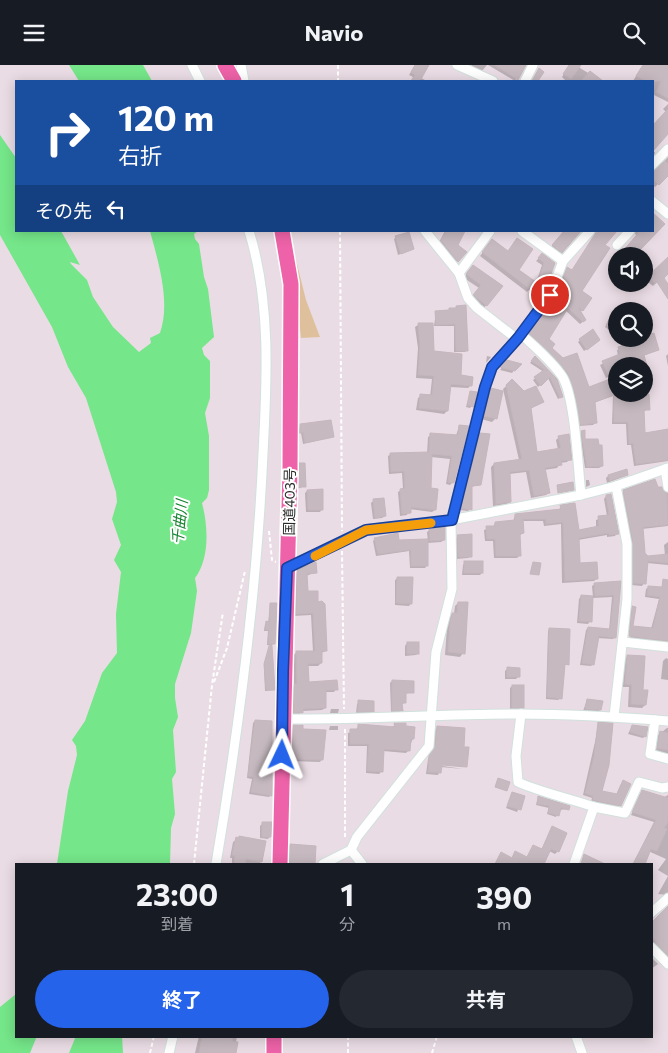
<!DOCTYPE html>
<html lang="ja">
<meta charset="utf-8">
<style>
:root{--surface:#171b24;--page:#242831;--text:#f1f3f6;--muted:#9ea1a6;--accent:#2563eb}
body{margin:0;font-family:Commissioner,"Noto Sans JP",sans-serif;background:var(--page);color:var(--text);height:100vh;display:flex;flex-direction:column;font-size:19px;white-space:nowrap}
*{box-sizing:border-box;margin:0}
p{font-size:16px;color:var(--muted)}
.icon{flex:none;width:28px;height:28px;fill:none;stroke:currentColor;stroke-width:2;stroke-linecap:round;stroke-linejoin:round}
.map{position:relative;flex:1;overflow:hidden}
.side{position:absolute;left:15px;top:798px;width:638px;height:175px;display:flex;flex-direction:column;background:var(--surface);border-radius:0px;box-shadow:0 2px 12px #0003}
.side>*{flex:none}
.banner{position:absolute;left:15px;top:15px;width:639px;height:152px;border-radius:0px;box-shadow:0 2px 12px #0003;background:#1a4fa0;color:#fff;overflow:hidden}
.controls{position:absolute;left:608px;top:182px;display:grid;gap:10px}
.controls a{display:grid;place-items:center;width:45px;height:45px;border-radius:50%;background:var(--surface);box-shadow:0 2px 12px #0003;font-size:25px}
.pin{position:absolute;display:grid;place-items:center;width:42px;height:42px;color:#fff;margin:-21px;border:2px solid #fff;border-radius:50%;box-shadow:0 1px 5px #0007}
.me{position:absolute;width:55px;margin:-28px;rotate:2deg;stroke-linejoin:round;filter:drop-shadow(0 0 4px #0008)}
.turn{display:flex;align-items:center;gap:18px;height:105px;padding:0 20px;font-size:22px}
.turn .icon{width:65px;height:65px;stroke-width:2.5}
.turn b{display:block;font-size:35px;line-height:42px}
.then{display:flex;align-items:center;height:48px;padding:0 20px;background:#0003;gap:10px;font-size:19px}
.eta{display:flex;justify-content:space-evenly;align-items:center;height:85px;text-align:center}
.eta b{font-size:30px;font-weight:700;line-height:35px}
.button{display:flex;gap:10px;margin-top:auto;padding:10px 20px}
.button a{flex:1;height:58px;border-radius:30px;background:var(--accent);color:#fff;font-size:20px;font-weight:700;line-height:58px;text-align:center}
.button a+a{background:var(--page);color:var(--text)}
header{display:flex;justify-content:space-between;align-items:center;height:65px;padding:0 20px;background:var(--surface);font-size:22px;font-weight:700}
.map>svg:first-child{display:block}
.green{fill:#dec19c}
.water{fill:#75e689}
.shadow{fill:#0003}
.building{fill:#c6bac0;stroke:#c6b6bd}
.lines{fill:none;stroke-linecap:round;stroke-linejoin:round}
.minor-casing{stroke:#d1e1dd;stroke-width:11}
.trunk-casing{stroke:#fff;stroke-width:18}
.path{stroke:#fff;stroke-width:2;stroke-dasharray:4 2.5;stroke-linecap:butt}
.minor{stroke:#fff;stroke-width:9}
.trunk{stroke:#ed62a8;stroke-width:15}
.route-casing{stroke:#184099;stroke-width:12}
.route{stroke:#2563eb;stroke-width:9}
.slow{stroke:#f59e0b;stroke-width:9}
.labels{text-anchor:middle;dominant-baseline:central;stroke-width:4;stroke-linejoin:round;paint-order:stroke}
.street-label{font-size:14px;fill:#292929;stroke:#fff}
.water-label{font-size:15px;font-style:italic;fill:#168331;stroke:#fff}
</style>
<header><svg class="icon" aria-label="menu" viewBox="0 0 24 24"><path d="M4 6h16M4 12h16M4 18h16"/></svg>Navio<svg class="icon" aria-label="search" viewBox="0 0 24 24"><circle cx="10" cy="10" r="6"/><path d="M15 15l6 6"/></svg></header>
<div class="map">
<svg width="668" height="988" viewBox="0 0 668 988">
<rect width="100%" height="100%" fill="#eadce4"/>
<polygon class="green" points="295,191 306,235 320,272 301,273 292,192"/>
<g class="water">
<polygon points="69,0 143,0 152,16 79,16"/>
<path d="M0,70L16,93V166H61L80,200L70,197L71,199L87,215L93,232L113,262L139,287L151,278L150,273L160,268C171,237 158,196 150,166H198L194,169L195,174L199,179L204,212L208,224L214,272L202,283L204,290L210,296V333L205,348L209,371V425L207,433L202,438C208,461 210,493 195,513L197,526L191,568L175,619V633L178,652L173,665L176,707L172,714L175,749L171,763L170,799H57L68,726L77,690L76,681L72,675L85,656L102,608L117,588L116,549L121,507L114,495L121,480L112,454L117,437L116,427L86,333L68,302L52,262L0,170Z"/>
<polygon points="16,929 16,971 37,971 30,988 0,988 0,942"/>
<polygon points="76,971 122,971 123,988 69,988"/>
</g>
<g class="shadow">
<polygon points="415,0 428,0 421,13 427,16 411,16 413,12 409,10"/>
<polygon points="471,0 487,0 481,7"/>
<polygon points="488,0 525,0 515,16"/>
<polygon points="570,0 575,0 598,14 596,16 566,16 562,12"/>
<polygon points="647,0 668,0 668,37 652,29 652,16 633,16 642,1"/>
<polygon points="668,39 668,67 666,47 663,44"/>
<polygon points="668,92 668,109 655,122 652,120 652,109"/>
<polygon points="664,159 635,191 624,191 622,189 637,171 633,166 652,166"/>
<polygon points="445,166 464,166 457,180 465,187 454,199 438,179"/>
<polygon points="563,166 580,166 559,189 550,183 564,167"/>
<polygon points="396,172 413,184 398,190 394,174"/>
<polygon points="517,175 518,205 530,224 527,227 480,191 489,179 508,187"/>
<polygon points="603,180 580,226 582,245 580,248 585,255 580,259 565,245 547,274 551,283 588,323 613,327 616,326 616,329 644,329 644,301 616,301 616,309 606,313 600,300 618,291 617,285 632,279 630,278 632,276 654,271 658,285 643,291 650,315 647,318 648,344 643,347 644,370 668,376 668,396 634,401 631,380 627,380 626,359 612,359 613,331 593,338 596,357 593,360 578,361 572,329 528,271 553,237 565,206 568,204 572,206"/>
<polygon points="542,190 554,199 542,227 534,224 542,200 536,196"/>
<polygon points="662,199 668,207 653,221 645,215"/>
<polygon points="469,205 501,222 483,244 471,234 479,223 464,213"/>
<polygon points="457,242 467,285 465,287 454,287 454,261 434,261 436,247 455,244"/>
<polygon points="613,249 616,250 614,268 605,262"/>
<polygon points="418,260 433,287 471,320 468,323 450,322 447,346 444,349 416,345 418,333 421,331 430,332 432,314 416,313 418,283 415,262"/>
<polygon points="580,275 597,277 584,286 578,277"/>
<polygon points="668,289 668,301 666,291"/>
<polygon points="487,291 491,292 486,298"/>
<polygon points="535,292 547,304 561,331 560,333 558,334 548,313 538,322 533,315 544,307 530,298"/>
<polygon points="507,296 519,299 512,308 500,305"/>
<polygon points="512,316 524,328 542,336 530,344 536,389 558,385 556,375 559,372 570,394 567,397 560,398 557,403 544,405 549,427 546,430 531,433 526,407 509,409 510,437 507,439 493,441 491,402 494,399 519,395 503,324"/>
<polygon points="492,325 496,353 492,357 481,354 488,329"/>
<polygon points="471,327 472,341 470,343 466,342"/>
<polygon points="300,360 332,372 303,379 301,368 298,369"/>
<polygon points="459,361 453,417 450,420 446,419 450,394 431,392 430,424 435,445 432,447 409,444 407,450 400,451 398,427 403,424 402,408 389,409 388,391 391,389 427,389 428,372 431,370 456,371"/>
<polygon points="582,367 584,376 602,401 599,403 585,403 580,369"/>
<polygon points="480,369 480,420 470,422 470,444 468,446 460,445"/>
<polygon points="300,400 305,421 297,424 298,402"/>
<polygon points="627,410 607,418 606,413 608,411"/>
<polygon points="586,415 589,415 590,420 586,422"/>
<polygon points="657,423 668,428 668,461 642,464 644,489 647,492 665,491 664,480 668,477 668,500 647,498 644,518 642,521 631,520 621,429 624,426"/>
<polygon points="307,426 322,444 320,447 306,447 305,428"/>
<polygon points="606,431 617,468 615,471 607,472 607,470 578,475 579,499 597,513 594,516 562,518 561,459 544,461 543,456 522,456 523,468 519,471 520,490 517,493 494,493 493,476 485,476 484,465 493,462 495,458 513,457 515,450 558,446 561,442 578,467 596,463 596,455 607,451 604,434"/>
<polygon points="374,435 385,451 382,453 373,454 371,438"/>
<polygon points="430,465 444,475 441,477 427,478 427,500 425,503 410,503 409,486 376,491 373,476 375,474 398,476 428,476 427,467"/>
<polygon points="458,471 471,491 468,493 456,494 456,473"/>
<polygon points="465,497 482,508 480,510 462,510 463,500"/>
<polygon points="298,506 316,507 306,511 307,528 317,538 326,586 321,588 321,598 318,601 307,601 307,618 336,624 334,627 325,627 325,643 322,645 302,646 299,650 291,650 292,623 294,621 293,590 296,588 313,587 311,550 293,551 295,509"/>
<polygon points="398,513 411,538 409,541 395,540 395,515"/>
<polygon points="668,517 668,579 630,574 631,563 629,563 627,574 630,545 633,543 632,562 651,564 659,534 645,532 646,524 649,522 663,524"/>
<polygon points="619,518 615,572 613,574 597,573 593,599 591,601 580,600 586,565 588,563 609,565 612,532 592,533 590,556 588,559 577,558 579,534 581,531 593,532 592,521 595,519"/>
<polygon points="458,538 463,588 460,592 445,590 447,562 449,552 454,549 455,541"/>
<polygon points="271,539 273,579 272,581 267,580 268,566 264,566 265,559 268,558"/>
<polygon points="550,564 567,599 563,601 561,633 558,635 546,634 548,566"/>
<polygon points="407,578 418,588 416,590 405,591 405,581"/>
<polygon points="270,581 274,625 265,626 264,602"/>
<polygon points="628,591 642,626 645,640 642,643 628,642 629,622 623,622 624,595"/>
<polygon points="666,593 668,594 668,615 661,614 663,596"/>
<polygon points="507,604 518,612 516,614 505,614 505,606"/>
<polygon points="392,616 413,627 404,629 404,638 401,640 400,647 391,647 390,618"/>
<polygon points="512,621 522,642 520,645 510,645 510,623"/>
<polygon points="587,635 600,645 597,647 583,646"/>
<polygon points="359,637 373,646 370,648 356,649 357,639"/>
<polygon points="339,644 338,648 330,648 331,644"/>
<polygon points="255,656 271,730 269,732 249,729 252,714 247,713 253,658"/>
<polygon points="599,659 600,727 616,730 621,719 620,740 618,742 591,737 592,733 583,730"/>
<polygon points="395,660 413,673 408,686 406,688 383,686 381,707 379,709 366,708 367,681 348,681 348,668 356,666 358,661 392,662"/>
<polygon points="330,661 338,661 338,665 329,665"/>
<polygon points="632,661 645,671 643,673 628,669"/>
<polygon points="293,662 301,665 322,694 320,697 290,696 291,664"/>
<polygon points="437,663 436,700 463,704 441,702 438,710 426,709 428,694 433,685 435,665"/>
<polygon points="667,663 668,663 668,691 656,685 658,670"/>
<polygon points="643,726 663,733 668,730 668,830 658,829 668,811 658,805 666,794 648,786 643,799 633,799 654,757 631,750"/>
<polygon points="512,728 524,732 517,747 506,743"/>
<polygon points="538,733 568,744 559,745 556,752 547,749 549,743 536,740"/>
<polygon points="263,758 270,771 268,774 260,773 260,761"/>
<polygon points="552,763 558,786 555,789 549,786 542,799 495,799 501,789 511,794 515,788 527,793 533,781 541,785"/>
<polygon points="240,772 265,777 260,799 232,799 232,793 230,793 233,777"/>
<polygon points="290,780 313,799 286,799 287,784"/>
<polygon points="651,855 668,862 668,896 651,879"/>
<polygon points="651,892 658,899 651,904"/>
<polygon points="199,971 237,971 234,988 195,988"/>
</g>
<g class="building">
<polygon points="415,0 429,0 420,16 411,16 415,10 411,7"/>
<polygon points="495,0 526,0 518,15"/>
<polygon points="569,0 581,0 571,14 563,9"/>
<polygon points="643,0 668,0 668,33 656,27 661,16 646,16 636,11"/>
<polygon points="539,3 544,7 538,16 532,16"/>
<polygon points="590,6 603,16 581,16"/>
<polygon points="668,44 668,69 653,86 655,88 652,91 652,61"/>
<polygon points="665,96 668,99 668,111 659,120 652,113 652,106"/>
<polygon points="652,147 665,159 638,187 643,191 629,191 623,186 640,166 652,166"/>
<polygon points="446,166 465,166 458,180 467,187 458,197 441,175"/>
<polygon points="564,166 581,166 562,188 552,180"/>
<polygon points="597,166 617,166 605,180 610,183 582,226 592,233 583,246 578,242 586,255 583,257 568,243 549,274 555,279 552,283 563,293 577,288 589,322 610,314 615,329 649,329 650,345 644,345 645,368 668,364 668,395 636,399 633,378 629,379 628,357 614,357 614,330 595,337 597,358 580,360 574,326 568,308 529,268 555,234 567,202 572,205"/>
<polygon points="409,167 414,184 401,189 395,171"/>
<polygon points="517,173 533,184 519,205 536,217 531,225 482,187 492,174 508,186"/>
<polygon points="542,188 555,198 545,225 536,222 544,198 538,193"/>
<polygon points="668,192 668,209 664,213 668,219 668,234 657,217 655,218 648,211"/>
<polygon points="473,200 503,221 487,241 473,230 481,220 466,209"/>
<polygon points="466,240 468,286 456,286 455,259 436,260 435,246 449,245 449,243 456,243 456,241"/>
<polygon points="616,242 616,266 606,260"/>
<polygon points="418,258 433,258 434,286 462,289 461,310 473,312 472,321 451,319 448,346 419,343 420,329 432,330 434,311 418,310 420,280"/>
<polygon points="593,264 600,275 587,285 579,274"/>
<polygon points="654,268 659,285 644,290 647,301 616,301 616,309 609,312 602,296 620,289 618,282 635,277 629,274 644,274 644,271"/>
<polygon points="535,291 557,314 563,332 560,333 550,312 541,321 534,312 544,305 547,306 531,296"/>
<polygon points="507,295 522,299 515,306 500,302"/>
<polygon points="512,314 524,326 536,321 544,337 531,343 537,387 561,383 558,371 569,369 572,395 561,396 562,400 545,403 550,428 534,431 529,405 510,407 511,437 496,439 494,398 522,394 506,320"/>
<polygon points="491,323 503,326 497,354 484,351"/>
<polygon points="470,326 477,327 474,342 467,340"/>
<polygon points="331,355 334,372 305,378 303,367 300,368 300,359"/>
<polygon points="459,360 469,361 454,418 448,417 452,391 432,389 431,423 438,424 436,445 411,442 411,448 402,449 400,424 405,423 404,406 391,407 390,388 429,387 430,368 458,370"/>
<polygon points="585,365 585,374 598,374 599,380 602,380 603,401 587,402 581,366"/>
<polygon points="480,368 490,369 481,420 472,421 472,445 461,443"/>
<polygon points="299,398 305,398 306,422 299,422"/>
<polygon points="627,404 628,410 610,416 608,410"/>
<polygon points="655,414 658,422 662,422 667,428 668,460 643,462 645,488 648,491 668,489 668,498 648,496 646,519 633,518 633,478 623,425"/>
<polygon points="573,417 574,425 558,428 557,420"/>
<polygon points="323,424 323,445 308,445 307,425"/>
<polygon points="611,429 619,469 609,470 609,468 579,473 580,498 597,497 598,514 565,516 563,457 546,459 546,454 523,454 524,468 520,469 521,491 496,491 495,474 487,474 486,461 495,461 495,457 515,455 515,449 561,444 560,440 575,438 579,465 599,461 598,451 609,450 606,430"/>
<polygon points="384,433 386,451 375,453 373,434"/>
<polygon points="445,462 445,475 430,476 429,464"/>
<polygon points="398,468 399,475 428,474 428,501 411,501 411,485 378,489 374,473"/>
<polygon points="472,469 472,492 458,492 457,470"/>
<rect x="464" y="496" width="19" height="12"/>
<polygon points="316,497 317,508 307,509 308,526 318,526 318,537 322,536 325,539 327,586 322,586 322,598 308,599 309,617 337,615 338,625 326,625 326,643 303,644 303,648 293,648 294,619 297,619 296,586 315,586 313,548 296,549 297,505"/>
<polygon points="533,497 541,498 539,510 530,509"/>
<polygon points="397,512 413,512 412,539 396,538"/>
<polygon points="663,514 668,515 668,576 629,571 632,541 636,542 633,561 653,563 660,532 647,530 648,521 662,522"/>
<polygon points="621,516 616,573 599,571 594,600 582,598 588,562 610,564 614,530 595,531 594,518"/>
<polygon points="581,530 593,531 592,557 579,556"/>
<polygon points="458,537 468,537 465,589 448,587 450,558 452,548 457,548"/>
<polygon points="270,538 277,538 275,579 268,579 269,565 265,565 266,556 269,557"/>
<polygon points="549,563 570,564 569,600 565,599 562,634 547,632"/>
<rect x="407" y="577" width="12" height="12"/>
<polygon points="269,581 272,581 275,625 266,625 264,599"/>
<polygon points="627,590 645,591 643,625 648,625 646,640 631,639 632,620 625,619"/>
<polygon points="507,602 520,603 520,612 507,612"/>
<polygon points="392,615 414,616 414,628 406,628 406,638 402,638 403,646 392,646"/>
<rect x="512" y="620" width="12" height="23"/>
<polygon points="587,634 603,636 601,645 585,644"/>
<polygon points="358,635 374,636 374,647 358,647"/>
<polygon points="255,655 272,656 272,731 251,727 254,712 248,711"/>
<polygon points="598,657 613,658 609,700 602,726 617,729 623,715 631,719 621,741 593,735 593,731 585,728 594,692"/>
<polygon points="394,658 406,658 406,661 415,662 414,674 411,674 410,686 384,684 383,707 367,706 369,679 350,679 350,664 358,664 358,659 395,662"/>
<polygon points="293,660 303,660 303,664 326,665 323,695 292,694"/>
<polygon points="632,660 648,662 646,672 630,667"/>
<polygon points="437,661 465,663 464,682 469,682 467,702 442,700 441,708 428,707 429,690 435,681"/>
<polygon points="660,666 668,668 668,685 657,683"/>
<polygon points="498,713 510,717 507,726 495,722"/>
<polygon points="642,725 668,733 668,757 664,763 667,764 657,786 651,784 645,799 633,799 656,755 632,747"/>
<polygon points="512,727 525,731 521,745 507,741"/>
<polygon points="538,731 570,741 569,745 561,743 559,751 548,748 549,741 537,739"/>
<polygon points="262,757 272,757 271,772 262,772"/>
<polygon points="552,761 567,768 559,787 551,784 544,799 495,799 501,787 512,793 515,786 527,792 533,780 542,784"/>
<polygon points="239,771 266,776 262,797 246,794 245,799 234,799 235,791 232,790 236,772 239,773"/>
<polygon points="290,779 316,781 315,799 289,798"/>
<polygon points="584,789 605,799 581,799"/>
<polygon points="668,841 668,890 657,879 651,869 651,858"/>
<polygon points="202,971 233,971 232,976 238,977 236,988 199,988"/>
</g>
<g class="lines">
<g class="minor-casing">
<g id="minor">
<polyline points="192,0 200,16"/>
<polyline points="241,0 244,16"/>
<polyline points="457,0 493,16"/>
<polyline points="525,16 533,0"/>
<polyline points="652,100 668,84"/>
<polyline points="652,136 668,149"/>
<polyline points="425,166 459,208 468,233 477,243 517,274"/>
<polyline points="522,166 563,196"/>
<polyline points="617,180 630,166"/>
<polyline points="459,208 490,166"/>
<path d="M521,269C535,282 551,295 562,311C575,331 578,403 581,430"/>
<polyline points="665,404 668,422"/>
<polyline points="287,503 366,465 451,455 581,430 616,421 668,403"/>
<polyline points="623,577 668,582"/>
<path d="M521,649L516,691L518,717C542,728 569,733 594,742L574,799"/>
<polyline points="614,652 627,534 627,479 616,421"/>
<path d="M283,654C362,655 441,649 520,649C569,649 619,652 668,656"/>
<polyline points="655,655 650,689 668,694"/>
<polyline points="594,742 625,748 639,717 662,723 668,722"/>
<polyline points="351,785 362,799"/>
<path d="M216,799C239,663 257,526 263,388C267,315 271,237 249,166"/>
<polyline points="323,799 351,785 357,772 429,681 436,587 452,524 451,455 485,322 492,302 518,273 550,230 563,196 590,166"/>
<polyline points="651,848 668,833"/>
<polyline points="651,882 668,899"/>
<polyline points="576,971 582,988"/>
<polyline points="169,988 173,971"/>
</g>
</g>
<g class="trunk-casing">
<g id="trunk">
<polyline points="225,0 234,16"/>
<polyline points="280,799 290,404 291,219 282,166"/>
<polyline points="274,988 274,971"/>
</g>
</g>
<g class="path">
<polyline points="338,0 338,16"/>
<polyline points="340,166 342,466"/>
<polyline points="269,466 272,495 276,497"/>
<polyline points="342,486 344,644"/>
<polyline points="214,617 227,583 245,506"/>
<polyline points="345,664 345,774"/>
<polyline points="194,799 212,620 223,547"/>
<polyline points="348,971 348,988"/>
<polyline points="150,988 154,971"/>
<polyline points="432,988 437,971"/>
</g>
<use href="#minor" class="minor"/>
<use href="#trunk" class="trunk"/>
</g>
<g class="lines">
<g class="route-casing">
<polyline id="route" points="282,690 283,606 287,503 366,465 452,455 485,322 492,302 518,273 550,230"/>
</g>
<use href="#route" class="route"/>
<polyline class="slow" points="315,491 366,465 431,458"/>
</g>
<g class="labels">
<g class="street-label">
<text transform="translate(289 437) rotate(-89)">国道403号</text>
</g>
<g class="water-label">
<text transform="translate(179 457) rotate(-84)">千曲川</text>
</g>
</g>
</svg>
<div class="controls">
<a><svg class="icon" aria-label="sound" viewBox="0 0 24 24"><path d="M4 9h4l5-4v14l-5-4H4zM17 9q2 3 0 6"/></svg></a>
<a><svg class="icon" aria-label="search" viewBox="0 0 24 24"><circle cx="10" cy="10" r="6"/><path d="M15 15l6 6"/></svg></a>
<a><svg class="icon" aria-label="layers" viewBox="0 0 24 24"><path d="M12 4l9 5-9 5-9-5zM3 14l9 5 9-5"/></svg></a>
</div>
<div class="pin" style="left:550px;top:230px;background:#d93025"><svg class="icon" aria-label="arrive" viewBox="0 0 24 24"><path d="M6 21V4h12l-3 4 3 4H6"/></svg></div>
<svg class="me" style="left:282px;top:690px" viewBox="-20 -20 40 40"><path d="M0-17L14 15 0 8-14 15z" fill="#2563eb" stroke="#fff" stroke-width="4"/></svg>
<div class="banner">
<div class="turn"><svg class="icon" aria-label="right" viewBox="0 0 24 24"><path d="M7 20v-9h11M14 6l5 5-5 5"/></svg><div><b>120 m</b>右折</div></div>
<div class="then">その先<svg class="icon" aria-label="left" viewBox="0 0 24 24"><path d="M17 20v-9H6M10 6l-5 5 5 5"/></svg></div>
</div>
<section class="side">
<div class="eta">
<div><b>23:00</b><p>到着</p></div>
<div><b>1</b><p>分</p></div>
<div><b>390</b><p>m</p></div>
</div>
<div class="button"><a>終了</a><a>共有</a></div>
</section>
</div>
